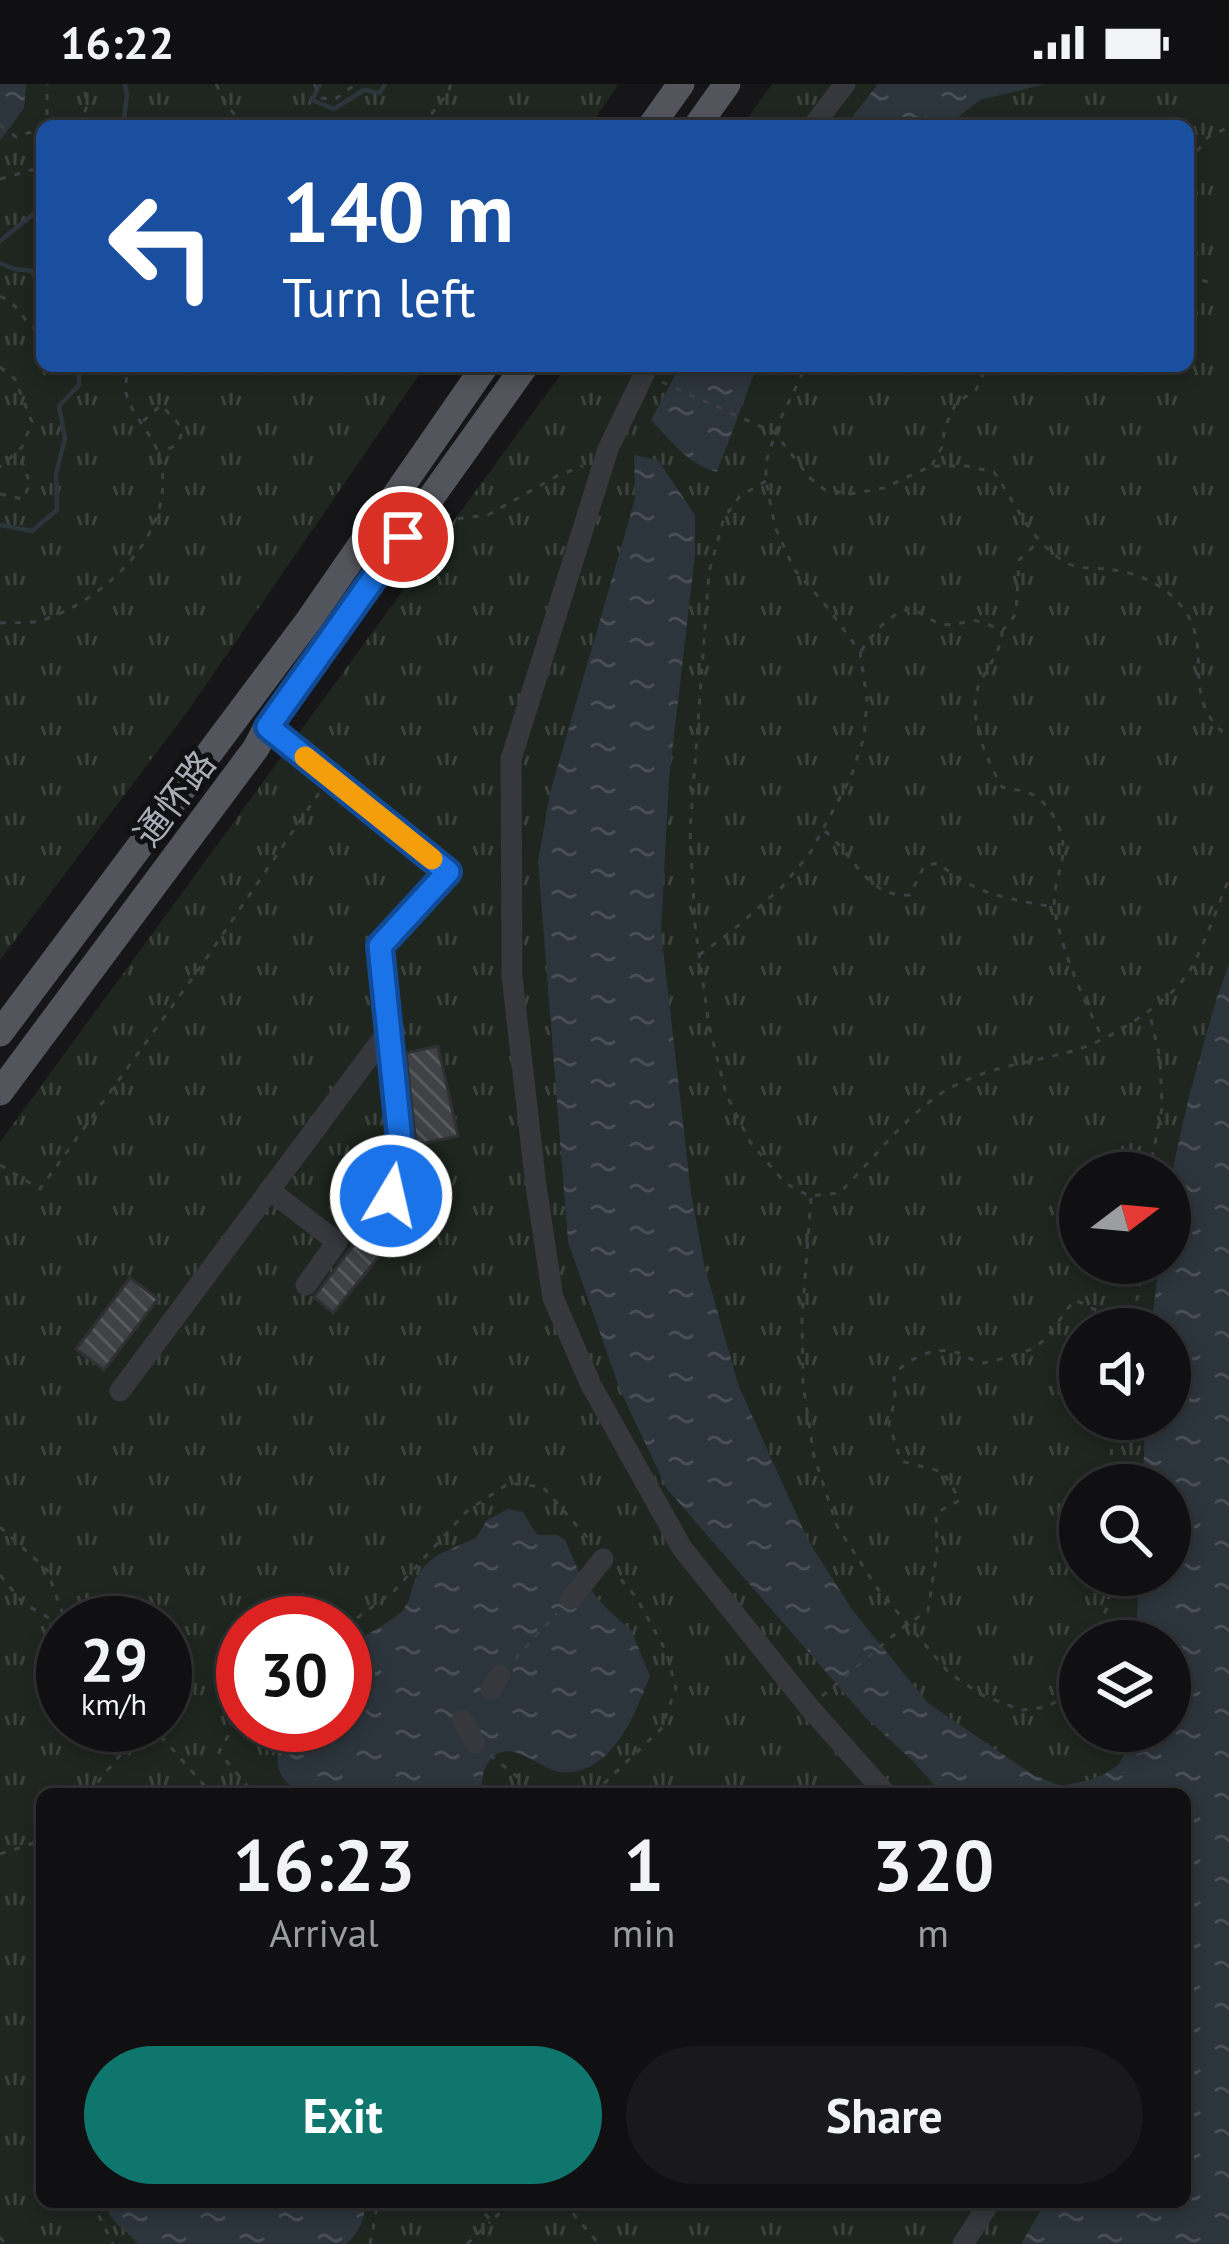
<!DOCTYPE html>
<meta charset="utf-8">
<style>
:root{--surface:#101012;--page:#19191b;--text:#f1f3f6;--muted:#9c9d9f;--line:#303032;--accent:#0f766e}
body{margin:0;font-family:"PT Sans","Noto Sans SC",sans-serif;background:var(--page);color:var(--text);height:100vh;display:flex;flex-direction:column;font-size:45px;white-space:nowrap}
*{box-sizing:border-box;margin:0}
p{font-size:39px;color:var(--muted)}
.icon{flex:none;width:66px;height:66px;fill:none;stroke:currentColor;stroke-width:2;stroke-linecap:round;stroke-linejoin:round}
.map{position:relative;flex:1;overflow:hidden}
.sheet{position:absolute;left:36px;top:1704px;width:1155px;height:420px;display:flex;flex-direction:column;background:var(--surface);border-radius:18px;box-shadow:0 6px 18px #0003,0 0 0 3px var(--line)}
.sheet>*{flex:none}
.guide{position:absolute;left:36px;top:36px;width:1158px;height:252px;border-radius:18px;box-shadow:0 6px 18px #0003,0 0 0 3px var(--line);background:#1a4fa0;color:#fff;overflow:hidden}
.needle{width:78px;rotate:74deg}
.buttons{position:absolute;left:1059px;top:1068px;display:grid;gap:24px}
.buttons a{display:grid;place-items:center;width:132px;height:132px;border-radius:50%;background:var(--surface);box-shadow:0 6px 18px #0003,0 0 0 3px var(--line);font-size:60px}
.speed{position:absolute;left:36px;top:1512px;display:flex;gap:24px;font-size:60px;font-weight:700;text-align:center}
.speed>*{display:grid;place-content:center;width:156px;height:156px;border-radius:50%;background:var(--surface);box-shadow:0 6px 18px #0003,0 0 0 3px var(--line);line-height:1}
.speed small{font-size:30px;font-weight:400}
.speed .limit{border:18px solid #d22;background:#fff;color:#111}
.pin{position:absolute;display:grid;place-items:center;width:102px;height:102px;color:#fff;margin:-51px;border:6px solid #fff;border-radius:50%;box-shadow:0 3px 12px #0007}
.me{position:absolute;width:132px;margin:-66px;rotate:9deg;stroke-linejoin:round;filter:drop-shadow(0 0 9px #0008)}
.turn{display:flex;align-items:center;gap:42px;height:252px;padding:0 48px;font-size:54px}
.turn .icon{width:156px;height:156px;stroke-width:2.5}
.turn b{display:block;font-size:84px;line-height:102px}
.eta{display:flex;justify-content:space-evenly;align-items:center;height:204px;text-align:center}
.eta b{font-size:72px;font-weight:800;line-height:84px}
.cta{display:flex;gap:24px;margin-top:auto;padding:24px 48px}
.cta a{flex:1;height:138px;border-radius:72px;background:var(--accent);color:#fff;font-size:48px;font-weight:800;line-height:138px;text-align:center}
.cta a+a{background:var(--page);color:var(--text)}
.status{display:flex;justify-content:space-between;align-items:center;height:84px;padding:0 60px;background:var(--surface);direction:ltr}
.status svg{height:33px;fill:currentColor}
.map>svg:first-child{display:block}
.grass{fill:url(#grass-tufts);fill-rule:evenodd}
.water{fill:url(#water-ripples)}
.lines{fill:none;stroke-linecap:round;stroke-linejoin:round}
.stream{stroke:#2c353c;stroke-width:4.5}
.building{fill:url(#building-back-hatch);stroke:#303034;stroke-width:3}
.path{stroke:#3d3f44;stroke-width:3;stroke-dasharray:6 9;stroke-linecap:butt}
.minor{stroke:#37383d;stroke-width:21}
.major{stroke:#53555c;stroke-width:27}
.route-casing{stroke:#114b97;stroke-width:30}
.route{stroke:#1a73e8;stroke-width:21}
.slow{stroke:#f59e0b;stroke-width:21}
.labels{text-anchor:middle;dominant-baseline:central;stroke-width:10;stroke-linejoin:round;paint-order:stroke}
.street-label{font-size:36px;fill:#a8adb8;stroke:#111113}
</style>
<div class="status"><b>16:22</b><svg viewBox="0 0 49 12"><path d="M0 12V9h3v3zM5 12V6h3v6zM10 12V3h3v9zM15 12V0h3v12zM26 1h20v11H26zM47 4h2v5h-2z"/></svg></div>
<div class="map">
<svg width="1229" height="2160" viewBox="0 0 1229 2160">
<defs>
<pattern id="grass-tufts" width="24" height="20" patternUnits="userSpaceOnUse" patternTransform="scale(3)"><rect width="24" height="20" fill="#1e261f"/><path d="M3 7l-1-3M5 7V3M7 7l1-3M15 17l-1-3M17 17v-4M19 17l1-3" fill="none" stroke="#3c433d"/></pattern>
<pattern id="water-ripples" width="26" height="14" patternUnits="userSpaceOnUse" patternTransform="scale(3)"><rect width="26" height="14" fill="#2c353c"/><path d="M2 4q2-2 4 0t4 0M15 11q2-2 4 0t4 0" fill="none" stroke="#485056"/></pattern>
<pattern id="building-back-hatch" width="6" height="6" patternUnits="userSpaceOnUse" patternTransform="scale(3)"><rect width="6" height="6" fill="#404145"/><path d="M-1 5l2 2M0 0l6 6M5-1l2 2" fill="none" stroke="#595a5e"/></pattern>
</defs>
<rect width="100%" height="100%" fill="#161618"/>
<g class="grass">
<polygon points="0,0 619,0 590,42 42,42 42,282 425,282 190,624 0,876"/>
<path d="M772,0H1229V2160H0V1058L567,282H1188V42H742ZM1080,1089H1170V1179H1080ZM1080,1245H1170V1335H1080ZM1080,1401H1170V1491H1080ZM63,1539H165V1641H63ZM243,1539H345V1641H243ZM1080,1557H1170V1647H1080ZM42,1710H1185V2118H42Z"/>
</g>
<g class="water">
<polygon points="0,0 26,0 24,24 0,57"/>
<polygon points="878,0 1045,0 980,16 946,42 845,42"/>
<path d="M680,282H757L717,388C689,381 671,357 651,336Z"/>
<polygon points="634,371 658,376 695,431 695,471 669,695 661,847 691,1109 704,1180 739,1303 809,1458 853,1527 928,1619 1033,1691 1061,1702 1090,1696 1105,1690 1118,1681 1126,1668 1132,1647 1170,1647 1170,1557 1136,1557 1139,1491 1170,1491 1170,1401 1143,1401 1145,1335 1170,1335 1170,1245 1151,1245 1159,1179 1170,1179 1170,1097 1189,1012 1217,913 1229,880 1229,2160 1021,2160 1046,2118 1185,2118 1185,1710 942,1710 912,1676 865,1633 667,1405 620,1306 568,1158 538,777 550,709 635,415"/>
<path d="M508,1425L523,1428L537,1451H558L565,1456L583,1497L607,1525L631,1546L650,1592C638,1622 624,1660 596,1679C588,1685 570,1690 560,1688C539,1685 511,1653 491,1675C482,1685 481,1697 483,1710H309C269,1698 280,1676 275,1641H345V1562L379,1544L402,1528L408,1518L415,1495L427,1479L439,1470L476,1454L487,1436Z"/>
<path d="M105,2118H365C365,2137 359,2148 346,2160H138C124,2142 112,2143 105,2118Z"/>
</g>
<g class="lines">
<g class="stream">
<polyline points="320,0 312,16 334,25 364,6 380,9 385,0"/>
<polyline points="123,42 127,11 125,0"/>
<polyline points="0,157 42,123"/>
<polyline points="0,179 14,185 32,187 42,209 39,259 42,261"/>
<polyline points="0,441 32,447 57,426 56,390 65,354 59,322 79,301 79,282"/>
</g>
</g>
<g class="building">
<polygon points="438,962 458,1052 416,1061 406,969"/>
<polygon points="381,1125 403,1143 333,1229 314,1213"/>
<polygon points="130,1194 158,1215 104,1286 76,1265"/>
</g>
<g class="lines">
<g class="path">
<polyline points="216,0 228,23 245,42"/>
<polyline points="314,0 322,14 334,16 356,0"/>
<polyline points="0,41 16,53 31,48 47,34 47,0"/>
<polyline points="79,42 87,22 84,0"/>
<polyline points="422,42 448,9 451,0"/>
<polyline points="1188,79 1208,53 1229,43"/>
<polyline points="0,95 42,83"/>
<polyline points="1188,191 1213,200"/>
<path d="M0,212C24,223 22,241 42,248"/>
<polyline points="0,283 15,295 32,338 22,363 0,383"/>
<path d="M662,298L775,349L810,394L825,406L850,410L884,404L931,382H966L994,388C1016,420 1033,462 1069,480C1080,485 1094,484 1106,485C1137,488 1166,500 1185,527C1214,568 1178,615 1229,653"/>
<polyline points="143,337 161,321 178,339 181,352 175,362 159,369"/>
<polyline points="932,381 942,363 945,343 956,319 976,306 987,282"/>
<path d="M766,397L740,412L724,434L709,488L690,747L695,841L709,941L726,1010L750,1058L785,1099L809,1112L839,1109C874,1076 903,1033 945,1007C986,982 1031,979 1076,966C1110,956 1170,918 1189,888C1204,863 1217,823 1229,795"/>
<polyline points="0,410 23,415 30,400 19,369"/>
<polyline points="445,428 455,435 488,431 557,392 583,382"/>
<path d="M0,539C15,538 32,540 46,535C108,513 178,447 160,375C155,352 132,333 126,309C124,302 128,290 129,282"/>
<polyline points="1002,547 1016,530 1019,476 1037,459"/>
<path d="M861,567C876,547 886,532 911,524L939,540L953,541L973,536L985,539L1002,547C1002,567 987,583 979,601C966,631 987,676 1002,703C1011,706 1021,705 1029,709C1047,715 1063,744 1063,762C1064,786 1051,800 1055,827C1062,868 1083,914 1101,951"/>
<path d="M825,747C854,771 867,814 910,811L924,782L938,779C976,811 1006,814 1053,823"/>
<polyline points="699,871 732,847 782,803 810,769 851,693 864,653 867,615 860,568 828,524 794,485 775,443 766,397 766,378 779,338 806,282"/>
<polyline points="0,1081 40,1105 199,885 319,709"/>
<polyline points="1149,1089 1162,1024 1160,974 1149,927"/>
<polyline points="811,1114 802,1235 803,1300 814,1372 837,1442 877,1504 949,1589 982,1611 1021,1626 1047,1623 1064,1613 1080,1588"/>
<polyline points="1126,1245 1139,1209 1141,1179"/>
<polyline points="1111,1335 1112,1401"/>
<polyline points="0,1443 47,1486 66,1539"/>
<polyline points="0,1491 23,1519 63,1542"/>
<polyline points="345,1543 394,1507 466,1428 509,1399 543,1403 592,1459"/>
<polyline points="1093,1557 1108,1521 1111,1491"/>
<polyline points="515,1575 557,1529"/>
<path d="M822,1612L907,1540L928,1527L937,1468L936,1429L960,1416L943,1388L901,1377L889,1340L895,1314L894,1290C909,1275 933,1262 955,1268C964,1270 974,1278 982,1279C988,1279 1023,1269 1029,1266C1050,1257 1059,1233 1075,1216L1102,1229L1130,1233"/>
<polyline points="243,1625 219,1668 254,1710"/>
<polyline points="151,1641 212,1710"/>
<polyline points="490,1671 520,1695 529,1710"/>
<polyline points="88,1710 145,1641"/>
<polyline points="593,1710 661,1645 676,1604 666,1567 636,1513 616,1490"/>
<polyline points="0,1770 31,1760 42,1753"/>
<polyline points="92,2118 113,2160"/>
<polyline points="476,2118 491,2137 512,2118"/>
<polyline points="563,2118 599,2160"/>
<polyline points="0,2153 5,2160"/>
<polyline points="370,2160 378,2118"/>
<polyline points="467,2160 490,2138"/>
</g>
<g class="minor">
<polyline points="813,42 845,0"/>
<polyline points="648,282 608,365 511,675 512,892 536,1102 553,1214 591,1301 682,1464 809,1623 886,1710"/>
<polyline points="267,643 448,788 380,863 402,1076 391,1112"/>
<polyline points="269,1106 337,1158 306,1201"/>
<polyline points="120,1307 389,946"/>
<polyline points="571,1515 603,1475"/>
<polyline points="491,1605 500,1591"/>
<polyline points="462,1636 475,1659"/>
<polyline points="963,2160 990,2118"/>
</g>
<g class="major">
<polyline points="651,42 681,0"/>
<polyline points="697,42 727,0"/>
<polyline points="0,949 309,536 485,282"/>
<polyline points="0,1008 256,664 267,643 525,282"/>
</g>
</g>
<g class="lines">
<g class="route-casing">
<polyline id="route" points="391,1112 402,1076 380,862 448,788 268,643 403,453"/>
</g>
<use href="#route" class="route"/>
<polyline class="slow" points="305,673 432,775"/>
</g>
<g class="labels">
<g class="street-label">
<text transform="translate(174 714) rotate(-53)">通怀路</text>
</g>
</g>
</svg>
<div class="buttons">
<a><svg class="needle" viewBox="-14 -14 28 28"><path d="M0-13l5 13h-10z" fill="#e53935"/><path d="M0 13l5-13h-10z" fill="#9c9d9f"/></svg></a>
<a><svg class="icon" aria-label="sound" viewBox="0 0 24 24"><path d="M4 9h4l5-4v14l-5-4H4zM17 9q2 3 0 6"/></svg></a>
<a><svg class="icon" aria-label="search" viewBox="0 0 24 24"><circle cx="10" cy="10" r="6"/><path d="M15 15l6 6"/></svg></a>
<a><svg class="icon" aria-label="layers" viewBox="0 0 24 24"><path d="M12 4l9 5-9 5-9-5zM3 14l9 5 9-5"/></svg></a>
</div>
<div class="speed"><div>29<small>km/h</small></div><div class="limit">30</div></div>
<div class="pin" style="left:403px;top:453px;background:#d93025"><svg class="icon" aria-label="arrive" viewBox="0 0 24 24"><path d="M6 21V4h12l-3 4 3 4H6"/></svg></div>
<svg class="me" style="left:391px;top:1112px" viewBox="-20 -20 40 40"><circle r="17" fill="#1a73e8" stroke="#fff" stroke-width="3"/><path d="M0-11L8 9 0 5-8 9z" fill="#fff"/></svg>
<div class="guide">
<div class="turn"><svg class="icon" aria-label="left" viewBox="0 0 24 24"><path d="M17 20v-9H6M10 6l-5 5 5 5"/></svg><div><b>140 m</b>Turn left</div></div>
</div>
<section class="sheet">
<div class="eta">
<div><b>16:23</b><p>Arrival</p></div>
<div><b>1</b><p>min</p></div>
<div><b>320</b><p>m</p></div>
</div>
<div class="cta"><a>Exit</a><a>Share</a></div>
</section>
</div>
